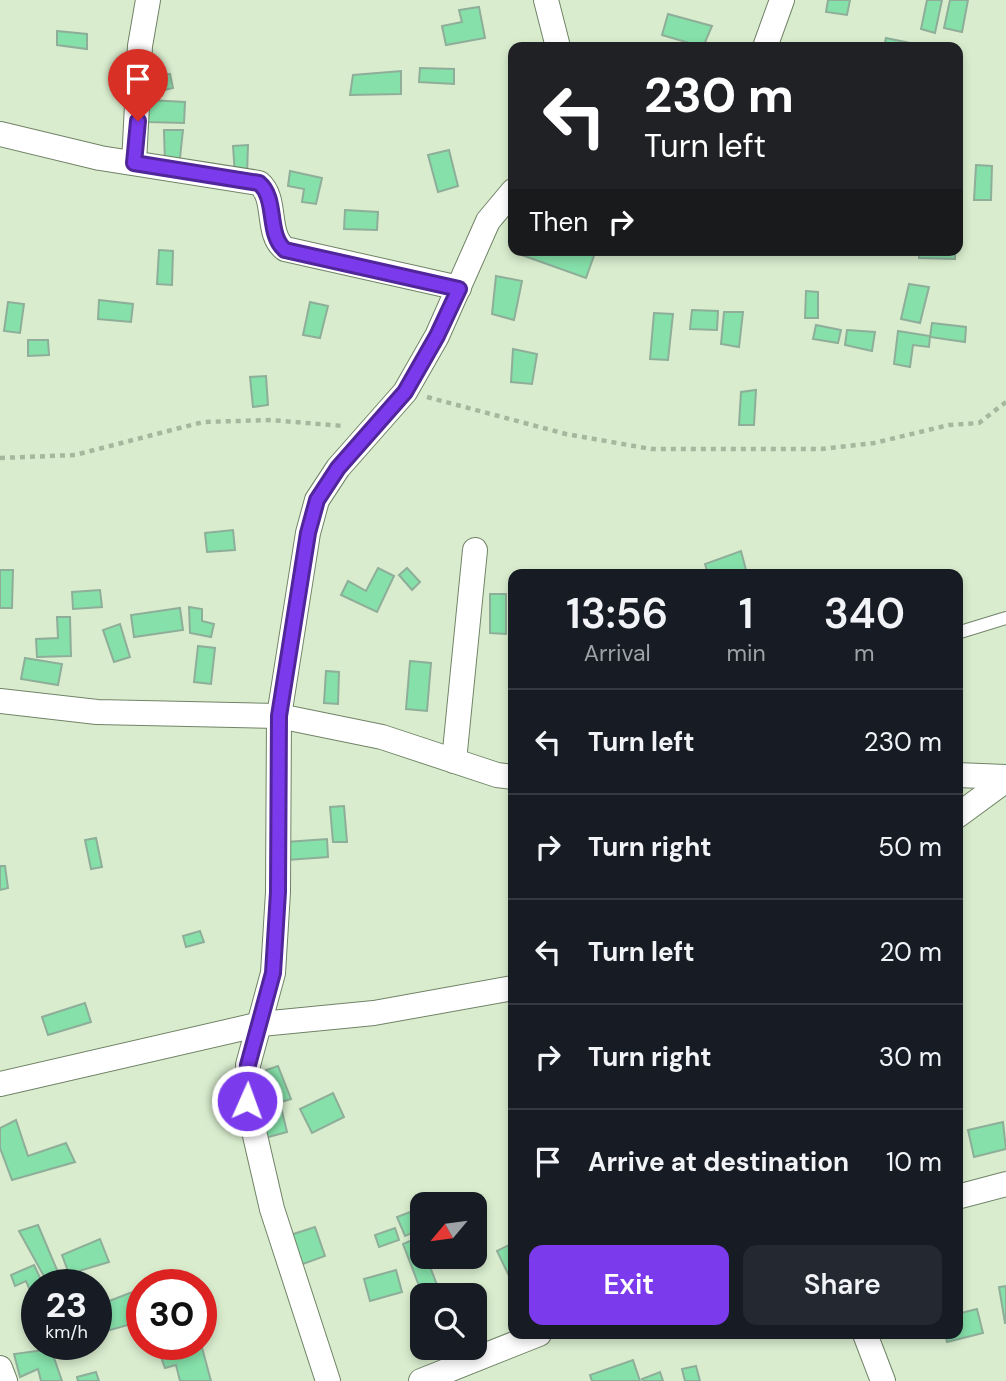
<!DOCTYPE html>
<style>
:root{--surface:#171b24;--page:#242831;--text:#f1f3f6;--muted:#9ea1a6;--line:#363941;--accent:#7c3aed}
body{margin:0;font-family:"DM Sans",sans-serif;background:var(--page);color:var(--text);height:100vh;display:flex;flex-direction:column;font-size:26px;white-space:nowrap}
*{box-sizing:border-box;margin:0}
p{font-size:23px;color:var(--muted)}
.icon{flex:none;width:38px;height:38px;fill:none;stroke:currentColor;stroke-width:2;stroke-linecap:round;stroke-linejoin:round}
.map{position:relative;flex:1;overflow:hidden}
.side{position:absolute;left:508px;top:569px;width:455px;height:770px;display:flex;flex-direction:column;background:var(--surface);border-radius:14px;box-shadow:0 4px 10px #0003}
.side>*{flex:none}
.banner{position:absolute;left:508px;top:42px;width:455px;height:214px;border-radius:14px;box-shadow:0 4px 10px #0003;background:#202124;color:#fff;overflow:hidden}
.needle{width:46px;rotate:241deg}
.fabs{position:absolute;left:410px;top:1192px;display:grid;gap:14px}
.fabs a{display:grid;place-items:center;width:77px;height:77px;border-radius:14px;background:var(--surface);box-shadow:0 4px 10px #0003;font-size:35px}
.speed{position:absolute;left:21px;top:1269px;display:flex;gap:14px;font-size:35px;font-weight:700;text-align:center}
.speed>*{display:grid;place-content:center;width:91px;height:91px;border-radius:50%;background:var(--surface);box-shadow:0 4px 10px #0003;line-height:1}
.speed small{font-size:18px;font-weight:400}
.speed .limit{border:10px solid #d22;background:#fff;color:#111}
.pin{position:absolute;display:grid;place-items:center;width:60px;height:60px;color:#fff;margin:-72px -30px;border-radius:50% 50% 50% 0;rotate:-45deg;box-shadow:0 0 7px #0007}
.pin .icon{rotate:45deg}
.me{position:absolute;width:77px;margin:-38px;rotate:2deg;stroke-linejoin:round;filter:drop-shadow(0 0 5px #0008)}
.turn{display:flex;align-items:center;gap:24px;height:147px;padding:0 21px;font-size:32px}
.turn .icon{width:91px;height:91px;stroke-width:2.5}
.turn b{display:block;font-size:49px;line-height:60px}
.then{display:flex;align-items:center;height:66px;padding:0 21px;background:#0003;gap:14px;font-size:26px}
.eta{display:flex;justify-content:space-evenly;align-items:center;height:119px;text-align:center}
.eta b{font-size:42px;font-weight:600;line-height:49px}
.button{display:flex;gap:14px;margin-top:auto;padding:14px 21px}
.button a{flex:1;height:80px;border-radius:14px;background:var(--accent);color:#fff;font-size:28px;font-weight:600;line-height:80px;text-align:center}
.button a+a{background:var(--page);color:var(--text)}
ul{padding:0;list-style:none}
li{display:flex;align-items:center;gap:21px;height:105px;padding:0 21px;border-top:2px solid var(--line)}
li div{flex:1}
li b{display:block;font-size:26px}
li em{font-style:normal}
.map>svg:first-child{display:block}
.building{fill:#85e0a9;stroke:#8eae99;stroke-width:2}
.lines{fill:none;stroke-linecap:round;stroke-linejoin:round}
.lane-casing{stroke:#718367;stroke-width:14}
.street-casing{stroke:#718367;stroke-width:26}
.path{stroke:#a7b79e;stroke-width:4.5;stroke-dasharray:5 5;stroke-linecap:butt}
.lane{stroke:#fff;stroke-width:12}
.street{stroke:#fff;stroke-width:24}
.route-casing{stroke:#51269a;stroke-width:18}
.route{stroke:#7c3aed;stroke-width:12}
</style>
<div class="map">
<svg width="1006" height="1381" viewBox="0 0 1006 1381">
<rect width="100%" height="100%" fill="#d9edce"/>
<g class="building">
<polygon points="828,0 850,0 847,15 826,12"/>
<polygon points="927,0 942,0 935,33 921,29"/>
<polygon points="950,0 968,0 962,32 944,28"/>
<polygon points="479,7 485,38 446,45 442,26 462,22 459,10"/>
<polygon points="668,14 712,26 703,47 662,35"/>
<polygon points="57,31 87,34 87,49 57,45"/>
<polygon points="886,38 915,44 913,47 884,47"/>
<rect x="857" y="43" width="17" height="4"/>
<polygon points="420,68 454,69 454,84 419,82"/>
<polygon points="401,71 401,94 350,95 353,75"/>
<polygon points="170,74 173,88 151,93 148,78"/>
<polygon points="149,100 185,102 184,123 148,122"/>
<polygon points="164,130 183,130 179,167 165,166"/>
<polygon points="248,145 247,175 235,175 233,146"/>
<polygon points="449,150 458,186 438,192 428,155"/>
<polygon points="976,165 992,166 991,200 974,200"/>
<polygon points="290,171 322,178 316,204 302,202 304,189 288,186"/>
<polygon points="345,210 378,212 377,230 344,229"/>
<polygon points="159,250 173,251 172,285 157,284"/>
<polygon points="520,250 578,253 579,250 596,250 586,278 519,254"/>
<polygon points="919,250 955,250 955,259 919,258"/>
<polygon points="496,276 522,281 514,320 492,314"/>
<polygon points="909,284 929,287 920,323 901,319"/>
<polygon points="806,291 818,292 818,318 805,318"/>
<polygon points="99,300 133,304 131,322 98,319"/>
<polygon points="8,302 24,304 20,333 4,331"/>
<polygon points="310,302 328,306 320,338 303,335"/>
<polygon points="692,310 718,311 717,330 690,329"/>
<polygon points="724,312 743,312 739,347 721,344"/>
<polygon points="654,313 673,314 668,360 650,359"/>
<polygon points="932,323 966,327 965,342 930,337"/>
<polygon points="816,325 841,330 838,343 813,339"/>
<polygon points="847,330 875,332 872,351 845,345"/>
<polygon points="898,331 930,336 929,347 913,345 910,367 894,364"/>
<polygon points="28,340 48,340 49,355 28,356"/>
<polygon points="513,349 537,354 532,384 511,382"/>
<polygon points="266,376 268,405 253,407 250,377"/>
<polygon points="756,390 754,425 739,425 741,392"/>
<polygon points="233,530 235,550 207,552 205,533"/>
<polygon points="741,551 746,570 734,574 708,574 705,564"/>
<polygon points="378,568 394,576 377,612 341,595 348,581 366,591"/>
<polygon points="407,568 420,582 412,590 399,575"/>
<polygon points="0,570 13,570 12,608 0,608"/>
<polygon points="100,590 102,607 73,609 72,592"/>
<polygon points="490,594 506,594 506,634 490,633"/>
<polygon points="189,607 202,609 202,621 214,624 211,637 190,633"/>
<polygon points="180,608 183,630 134,637 131,615"/>
<polygon points="57,617 70,617 71,656 37,657 36,639 58,638"/>
<polygon points="120,624 130,657 114,662 103,630"/>
<polygon points="198,646 215,648 211,684 194,682"/>
<polygon points="25,658 62,664 58,685 21,679"/>
<polygon points="410,661 431,663 427,711 406,709"/>
<polygon points="326,671 339,672 338,704 324,703"/>
<polygon points="344,806 347,842 333,842 330,807"/>
<polygon points="96,838 102,867 91,869 85,840"/>
<polygon points="327,839 328,857 287,860 286,842"/>
<polygon points="0,866 5,866 8,888 0,890"/>
<polygon points="200,931 204,942 186,947 183,936"/>
<polygon points="85,1003 91,1022 48,1035 42,1017"/>
<polygon points="278,1066 291,1099 278,1103 266,1070"/>
<polygon points="333,1093 344,1117 312,1133 300,1109"/>
<polygon points="281,1107 287,1132 261,1139 255,1114"/>
<polygon points="16,1120 28,1156 66,1143 75,1162 12,1180 0,1148 0,1128"/>
<polygon points="1003,1122 1006,1149 974,1157 968,1130"/>
<polygon points="410,1212 417,1231 405,1236 397,1217"/>
<polygon points="38,1225 60,1277 46,1280 19,1231"/>
<polygon points="315,1227 325,1256 292,1268 281,1238"/>
<polygon points="395,1228 399,1240 379,1247 375,1235"/>
<polygon points="419,1237 422,1256 426,1256 437,1285 421,1291 403,1244"/>
<polygon points="100,1239 109,1262 69,1274 62,1255"/>
<polygon points="511,1244 513,1279 511,1280 497,1251"/>
<polygon points="34,1265 43,1284 37,1284 37,1307 26,1281 15,1286 11,1275"/>
<polygon points="396,1270 402,1292 370,1301 364,1279"/>
<polygon points="1006,1286 1006,1323 1005,1323 999,1287"/>
<polygon points="135,1291 142,1308 142,1321 96,1334 96,1306"/>
<polygon points="977,1309 983,1333 947,1342 945,1334 957,1334 957,1314"/>
<polygon points="169,1344 201,1344 211,1381 180,1381 176,1365 165,1368 158,1349"/>
<polygon points="51,1349 62,1381 41,1381 38,1369 20,1377 14,1354"/>
<polygon points="633,1360 640,1381 592,1381 590,1375"/>
<polygon points="696,1366 700,1381 685,1381 682,1369"/>
<polygon points="96,1372 99,1381 78,1381 77,1377"/>
<polygon points="660,1372 663,1381 643,1381 642,1379"/>
</g>
<g class="lines">
<g class="lane-casing">
<polyline id="lane" points="957,633 1006,618"/>
</g>
<g class="street-casing">
<g id="street">
<polyline points="546,0 558,47"/>
<polyline points="765,47 782,0"/>
<path d="M0,134L100,158L259,183C278,199 265,234 285,249L459,288"/>
<polyline points="134,163 140,46 148,0"/>
<polyline points="0,701 97,712 279,716 382,737 497,775 513,777"/>
<polyline points="454,761 475,550"/>
<polyline points="957,775 1006,777"/>
<polyline points="957,816 1006,780"/>
<polyline points="0,1084 261,1024 374,1013 513,988"/>
<polyline points="957,1197 1006,1184"/>
<polyline points="865,1334 883,1381"/>
<polyline points="0,1368 5,1381"/>
<polyline points="328,1381 272,1209 247,1101 248,1065 273,973 278,892 279,716 308,533 317,500 338,468 405,392 437,336 488,221 513,191"/>
<polyline points="421,1381 539,1334"/>
</g>
</g>
<g class="path">
<polyline points="427,397 566,434 651,449 821,449 874,443 949,425 979,423 1006,402"/>
<polyline points="0,458 75,455 203,422 271,420 343,426"/>
</g>
<use href="#lane" class="lane"/>
<use href="#street" class="street"/>
</g>
<g class="lines">
<g class="route-casing">
<path id="route" d="M138,121L134,163L259,183C278,199 266,234 285,250L459,289L437,336L405,392L338,468L317,500L308,533L279,716L278,892L273,973L248,1065L247,1101"/>
</g>
<use href="#route" class="route"/>
</g>
</svg>
<div class="fabs">
<a><svg class="needle" viewBox="-14 -14 28 28"><path d="M0-13l5 13h-10z" fill="#e53935"/><path d="M0 13l5-13h-10z" fill="#9ea1a6"/></svg></a>
<a><svg class="icon" aria-label="search" viewBox="0 0 24 24"><circle cx="10" cy="10" r="6"/><path d="M15 15l6 6"/></svg></a>
</div>
<div class="speed"><div>23<small>km/h</small></div><div class="limit">30</div></div>
<div class="pin" style="left:138px;top:121px;background:#d93025"><svg class="icon" aria-label="arrive" viewBox="0 0 24 24"><path d="M6 21V4h12l-3 4 3 4H6"/></svg></div>
<svg class="me" style="left:247px;top:1101px" viewBox="-20 -20 40 40"><circle r="17" fill="#7c3aed" stroke="#fff" stroke-width="3"/><path d="M0-11L8 9 0 5-8 9z" fill="#fff"/></svg>
<div class="banner">
<div class="turn"><svg class="icon" aria-label="left" viewBox="0 0 24 24"><path d="M17 20v-9H6M10 6l-5 5 5 5"/></svg><div><b>230 m</b>Turn left</div></div>
<div class="then">Then<svg class="icon" aria-label="right" viewBox="0 0 24 24"><path d="M7 20v-9h11M14 6l5 5-5 5"/></svg></div>
</div>
<section class="side">
<div class="eta">
<div><b>13:56</b><p>Arrival</p></div>
<div><b>1</b><p>min</p></div>
<div><b>340</b><p>m</p></div>
</div>
<ul>
<li><svg class="icon" aria-label="left" viewBox="0 0 24 24"><path d="M17 20v-9H6M10 6l-5 5 5 5"/></svg><div><b>Turn left</b></div><em>230 m</em></li>
<li><svg class="icon" aria-label="right" viewBox="0 0 24 24"><path d="M7 20v-9h11M14 6l5 5-5 5"/></svg><div><b>Turn right</b></div><em>50 m</em></li>
<li><svg class="icon" aria-label="left" viewBox="0 0 24 24"><path d="M17 20v-9H6M10 6l-5 5 5 5"/></svg><div><b>Turn left</b></div><em>20 m</em></li>
<li><svg class="icon" aria-label="right" viewBox="0 0 24 24"><path d="M7 20v-9h11M14 6l5 5-5 5"/></svg><div><b>Turn right</b></div><em>30 m</em></li>
<li><svg class="icon" aria-label="arrive" viewBox="0 0 24 24"><path d="M6 21V4h12l-3 4 3 4H6"/></svg><div><b>Arrive at destination</b></div><em>10 m</em></li>
</ul>
<div class="button"><a>Exit</a><a>Share</a></div>
</section>
</div>
